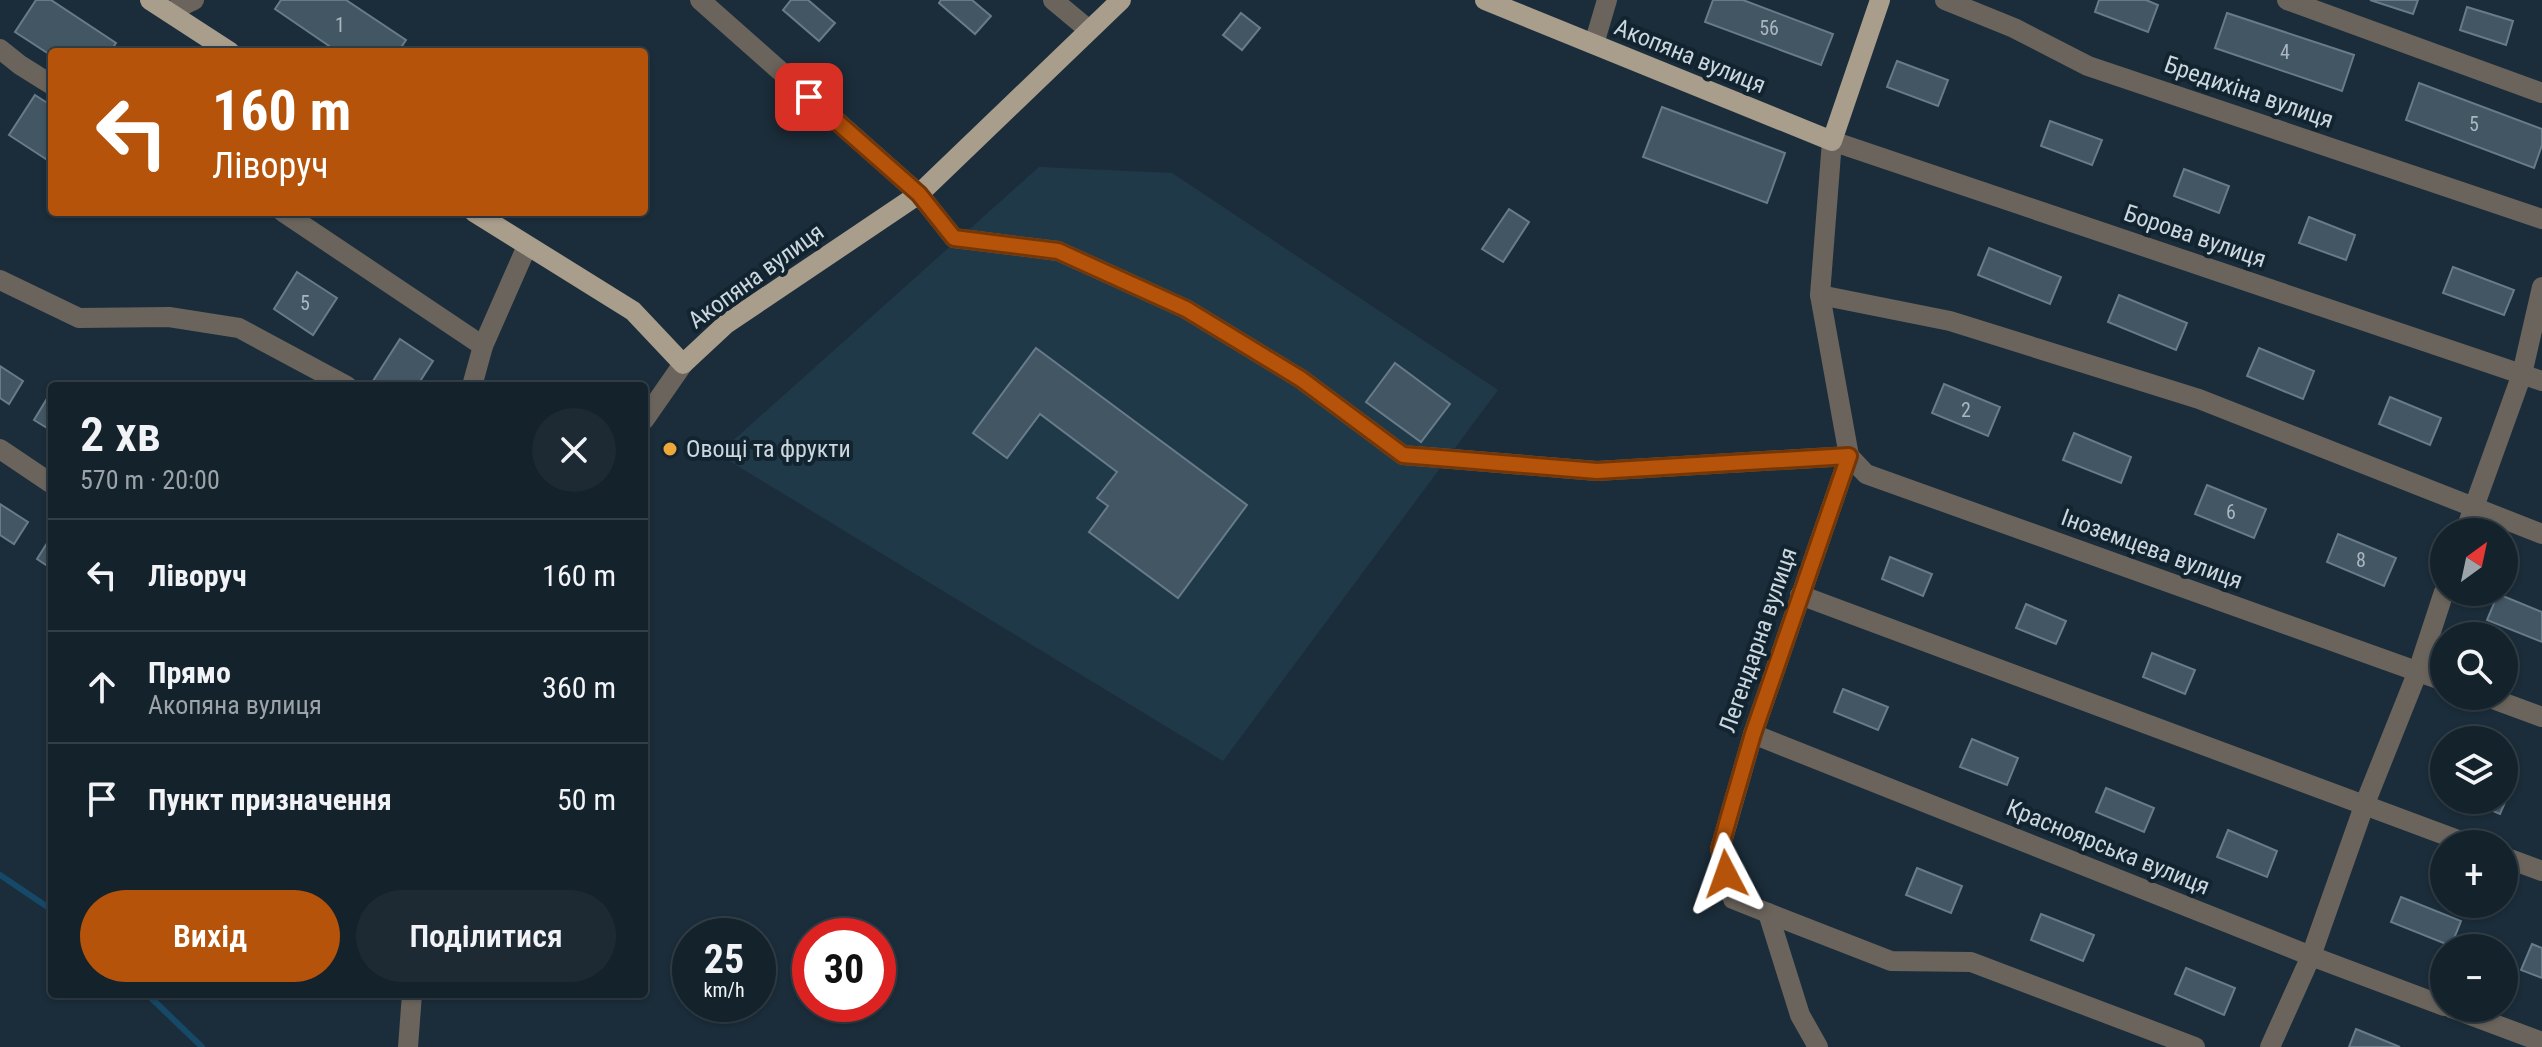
<!DOCTYPE html>
<html lang="uk">
<meta charset="utf-8">
<style>
:root{--surface:#14222c;--page:#1d2a34;--text:#f1f3f6;--muted:#9da4a9;--line:#333f48;--accent:#b45309}
body{margin:0;font-family:"Roboto Condensed",sans-serif;background:var(--page);color:var(--text);height:100vh;display:flex;flex-direction:column;font-size:30px;white-space:nowrap}
*{box-sizing:border-box;margin:0}
p{font-size:26px;color:var(--muted)}
.icon{flex:none;width:44px;height:44px;fill:none;stroke:currentColor;stroke-width:2;stroke-linecap:round;stroke-linejoin:round}
.map{position:relative;flex:1;overflow:hidden}
.details{position:absolute;left:48px;top:382px;width:600px;height:616px;display:flex;flex-direction:column;background:var(--surface);border-radius:8px;box-shadow:0 2px 6px #0004,0 0 0 2px var(--line)}
.details>*{flex:none}
.hud{position:absolute;left:48px;top:48px;width:600px;height:168px;border-radius:8px;box-shadow:0 2px 6px #0004,0 0 0 2px var(--line);background:#b45309;color:#fff;overflow:hidden}
.needle{width:52px;rotate:33deg}
.controls{position:absolute;left:2430px;top:518px;display:grid;gap:16px}
.controls a{display:grid;place-items:center;width:88px;height:88px;border-radius:50%;background:var(--surface);box-shadow:0 2px 6px #0004,0 0 0 2px var(--line);font-size:40px}
.speed{position:absolute;left:672px;top:918px;display:flex;gap:16px;font-size:40px;font-weight:700;text-align:center}
.speed>*{display:grid;place-content:center;width:104px;height:104px;border-radius:50%;background:var(--surface);box-shadow:0 2px 6px #0004,0 0 0 2px var(--line);line-height:1}
.speed small{font-size:20px;font-weight:400}
.speed .limit{border:12px solid #d22;background:#fff;color:#111}
.pin{position:absolute;display:grid;place-items:center;width:68px;height:68px;color:#fff;margin:-34px;border-radius:16px;box-shadow:0 4px 12px #0006}
.me{position:absolute;width:88px;margin:-44px;rotate:356deg;stroke-linejoin:round;filter:drop-shadow(0 0 6px #0008)}
.turn{display:flex;align-items:center;gap:28px;height:168px;padding:0 32px;font-size:36px}
.turn .icon{width:104px;height:104px;stroke-width:2.5}
.turn b{display:block;font-size:56px;line-height:68px}
.round{display:grid;place-items:center;flex:none;width:84px;height:84px;border-radius:42px;background:var(--page)}
.overview{display:flex;align-items:center;justify-content:space-between;height:136px;padding:0 32px}
h1{font-size:48px;font-weight:600;line-height:60px}
.cta{display:flex;gap:16px;margin-top:auto;padding:16px 32px}
.cta a{flex:1;height:92px;border-radius:48px;background:var(--accent);color:#fff;font-size:32px;font-weight:600;line-height:92px;text-align:center}
.cta a+a{background:var(--page);color:var(--text)}
ul{padding:0;list-style:none}
li{display:flex;align-items:center;gap:24px;height:112px;padding:0 32px;border-top:2px solid var(--line)}
li div{flex:1}
li b{display:block;font-size:30px}
li em{font-style:normal}
.map>svg:first-child{display:block}
.built{fill:#203949}
.lines{fill:none;stroke-linecap:round;stroke-linejoin:round}
.stream{stroke:#164967;stroke-width:6}
.building{fill:#425663;stroke:#677b8a;stroke-width:2}
.minor{stroke:#6a645c;stroke-width:20}
.major{stroke:#a99d8c;stroke-width:20}
.route-casing{stroke:#753606;stroke-width:20}
.route{stroke:#b45309;stroke-width:14}
.poi-dot{fill:#eca93a;stroke:#12242f;stroke-width:3}
.labels{text-anchor:middle;dominant-baseline:central;stroke-width:8;stroke-linejoin:round;paint-order:stroke}
.number-label{font-size:20px;fill:#aab7c0}
.street-label{font-size:24px;fill:#ccd7df;stroke:#12242f}
.poi-label{font-size:24px;fill:#ccd7df;stroke:#12242f;text-anchor:start}
</style>
<div class="map">
<svg width="2542" height="1047" viewBox="0 0 2542 1047">
<rect width="100%" height="100%" fill="#1b2d3a"/>
<polygon class="built" points="1039,167 1172,173 1498,390 1223,761 718,454"/>
<g class="lines">
<g class="stream">
<polyline points="0,875 52,910"/>
<polyline points="147,994 202,1047"/>
</g>
</g>
<g class="building">
<polygon points="36,0 51,0 116,43 110,52 52,52 52,56 15,32"/>
<polygon points="281,0 346,0 406,40 398,52 338,52 275,9"/>
<polygon points="791,0 808,0 835,23 819,41 783,10"/>
<polygon points="941,0 972,0 991,16 975,34 939,3"/>
<polygon points="1713,0 1743,0 1833,34 1821,65 1705,22"/>
<polygon points="2099,0 2146,0 2158,5 2148,32 2095,12"/>
<polygon points="2370,0 2418,0 2413,14"/>
<polygon points="2467,7 2513,21 2506,45 2460,30"/>
<polygon points="1241,13 1260,28 1242,50 1223,35"/>
<polygon points="2227,13 2354,55 2342,91 2215,48"/>
<polygon points="1897,61 1948,80 1938,106 1887,87"/>
<polygon points="2419,83 2542,129 2542,145 2534,168 2406,120"/>
<polygon points="35,95 52,106 52,163 9,135"/>
<polygon points="1662,107 1785,153 1767,203 1643,157"/>
<polygon points="2050,121 2102,140 2092,165 2041,146"/>
<polygon points="2184,169 2229,186 2219,213 2174,196"/>
<polygon points="1509,209 1529,222 1503,262 1482,249"/>
<polygon points="2309,217 2355,235 2346,260 2299,243"/>
<polygon points="1989,248 2061,277 2050,304 1978,275"/>
<polygon points="2453,267 2514,290 2504,315 2443,293"/>
<polygon points="297,272 337,298 313,335 274,309"/>
<polygon points="2119,295 2187,323 2176,350 2108,322"/>
<polygon points="400,339 433,361 417,386 380,386 373,381"/>
<polygon points="1036,348 1247,505 1178,598 1089,532 1108,506 1097,498 1117,472 1040,414 1007,458 973,433"/>
<polygon points="2259,348 2314,371 2303,399 2247,376"/>
<polygon points="1395,363 1450,404 1421,442 1366,402"/>
<polygon points="0,366 23,381 9,404 0,398"/>
<polygon points="1944,384 2000,407 1988,436 1932,413"/>
<polygon points="48,397 52,400 52,431 34,420"/>
<polygon points="2390,397 2441,418 2430,445 2379,424"/>
<polygon points="2074,433 2131,457 2121,483 2063,460"/>
<polygon points="2207,485 2266,509 2254,538 2195,514"/>
<polygon points="0,504 28,522 14,544 0,535"/>
<polygon points="2338,534 2396,558 2384,586 2327,562"/>
<polygon points="51,537 52,537 52,569 37,559"/>
<polygon points="1890,557 1932,574 1923,596 1882,579"/>
<polygon points="2498,594 2542,612 2542,642 2487,620"/>
<polygon points="2026,604 2066,621 2056,644 2016,628"/>
<polygon points="2152,653 2195,670 2185,694 2143,677"/>
<polygon points="1843,689 1888,707 1878,730 1834,712"/>
<polygon points="1972,739 2018,758 2007,785 1960,767"/>
<polygon points="2504,783 2512,786 2500,814 2467,800 2504,800"/>
<polygon points="2106,788 2154,808 2144,832 2096,812"/>
<polygon points="2228,830 2277,851 2267,877 2217,857"/>
<polygon points="1917,868 1962,886 1951,913 1906,895"/>
<polygon points="2401,897 2461,921 2451,946 2391,922"/>
<polygon points="2041,914 2094,935 2083,961 2031,940"/>
<polygon points="2532,944 2542,948 2542,978 2521,970"/>
<polygon points="2186,968 2235,988 2224,1015 2175,994"/>
<polygon points="2356,1029 2400,1047 2349,1047"/>
</g>
<g class="lines">
<g class="minor">
<polyline points="700,0 919,194 954,238 1058,251 1186,309 1301,379 1403,455 1597,471 1849,456"/>
<polyline points="1053,0 1089,30"/>
<polyline points="1945,0 2014,28 2088,66 2542,219"/>
<polyline points="2287,0 2542,93"/>
<polyline points="169,12 194,0"/>
<polyline points="1594,44 1607,0"/>
<polyline points="0,49 20,65 52,85"/>
<polyline points="283,212 483,346"/>
<polyline points="0,280 79,318 169,317 239,328 347,386"/>
<polyline points="1820,295 1950,321 2199,399 2542,534"/>
<polyline points="472,386 483,346 527,246"/>
<polyline points="644,420 683,364"/>
<polyline points="0,449 52,484"/>
<polyline points="1849,456 1820,295 1832,141 2542,381"/>
<polyline points="1849,456 1866,474 2444,681"/>
<polyline points="2465,532 2522,374 2542,287"/>
<polyline points="1800,595 2469,844"/>
<polyline points="2485,696 2542,717"/>
<polyline points="1753,734 2311,956 2444,1006"/>
<polyline points="2504,857 2542,871"/>
<polyline points="1768,913 1891,961 1971,962 2195,1047"/>
<polyline points="2451,1008 2542,1042"/>
<polyline points="408,1047 412,994"/>
<polyline points="1818,1047 1800,1015 1768,913 1733,899 1720,849 1753,734 1849,456"/>
<polyline points="2270,1047 2311,956 2364,806 2418,671 2444,592"/>
</g>
<g class="major">
<polyline points="150,0 230,52"/>
<polyline points="1485,0 1832,141 1880,0"/>
<polyline points="474,212 633,311 683,364 726,324 919,194 1121,0"/>
</g>
</g>
<g class="lines">
<g class="route-casing">
<polyline id="route" points="809,97 919,194 954,238 1058,251 1186,309 1301,379 1403,455 1597,471 1849,456 1753,734 1728,820 1720,849 1726,874"/>
</g>
<use href="#route" class="route"/>
</g>
<circle class="poi-dot" cx="670" cy="449" r="8"/>
<g class="labels">
<g class="number-label">
<text x="340" y="25">1</text>
<text x="1769" y="28">56</text>
<text x="2285" y="52">4</text>
<text x="2474" y="124">5</text>
<text x="305" y="303">5</text>
<text x="1966" y="410">2</text>
<text x="2231" y="512">6</text>
<text x="2361" y="560">8</text>
</g>
<g class="street-label">
<text transform="translate(1690 56) rotate(22)">Акопяна вулиця</text>
<text transform="translate(2249 92) rotate(19)">Бредихіна вулиця</text>
<text transform="translate(2195 236) rotate(19)">Борова вулиця</text>
<text transform="translate(756 276) rotate(-36)">Акопяна вулиця</text>
<text transform="translate(2152 549) rotate(20)">Іноземцева вулиця</text>
<text transform="translate(1758 640) rotate(-71)">Легендарна вулиця</text>
<text transform="translate(2108 847) rotate(22)">Красноярська вулиця</text>
</g>
<g class="poi-label">
<text x="686" y="449">Овощі та фрукти</text>
</g>
</g>
</svg>
<div class="controls">
<a><svg class="needle" viewBox="-14 -14 28 28"><path d="M0-13l5 13h-10z" fill="#e53935"/><path d="M0 13l5-13h-10z" fill="#9da4a9"/></svg></a>
<a><svg class="icon" aria-label="search" viewBox="0 0 24 24"><circle cx="10" cy="10" r="6"/><path d="M15 15l6 6"/></svg></a>
<a><svg class="icon" aria-label="layers" viewBox="0 0 24 24"><path d="M12 4l9 5-9 5-9-5zM3 14l9 5 9-5"/></svg></a>
<a>+</a>
<a>−</a>
</div>
<div class="speed"><div>25<small>km/h</small></div><div class="limit">30</div></div>
<div class="pin" style="left:809px;top:97px;background:#d93025"><svg class="icon" aria-label="arrive" viewBox="0 0 24 24"><path d="M6 21V4h12l-3 4 3 4H6"/></svg></div>
<svg class="me" style="left:1726px;top:874px" viewBox="-20 -20 40 40"><path d="M0-17L14 15 0 8-14 15z" fill="#b45309" stroke="#fff" stroke-width="4"/></svg>
<div class="hud">
<div class="turn"><svg class="icon" aria-label="left" viewBox="0 0 24 24"><path d="M17 20v-9H6M10 6l-5 5 5 5"/></svg><div><b>160 m</b>Ліворуч</div></div>
</div>
<section class="details">
<div class="overview"><div><h1>2 хв</h1><p>570 m · 20:00</p></div><a class="round"><svg class="icon" aria-label="close" viewBox="0 0 24 24"><path d="M6 6l12 12M18 6L6 18"/></svg></a></div>
<ul>
<li><svg class="icon" aria-label="left" viewBox="0 0 24 24"><path d="M17 20v-9H6M10 6l-5 5 5 5"/></svg><div><b>Ліворуч</b></div><em>160 m</em></li>
<li><svg class="icon" aria-label="ahead" viewBox="0 0 24 24"><path d="M12 20V5M6 11l6-6 6 6"/></svg><div><b>Прямо</b><p>Акопяна вулиця</p></div><em>360 m</em></li>
<li><svg class="icon" aria-label="arrive" viewBox="0 0 24 24"><path d="M6 21V4h12l-3 4 3 4H6"/></svg><div><b>Пункт призначення</b></div><em>50 m</em></li>
</ul>
<div class="cta"><a>Вихід</a><a>Поділитися</a></div>
</section>
</div>
